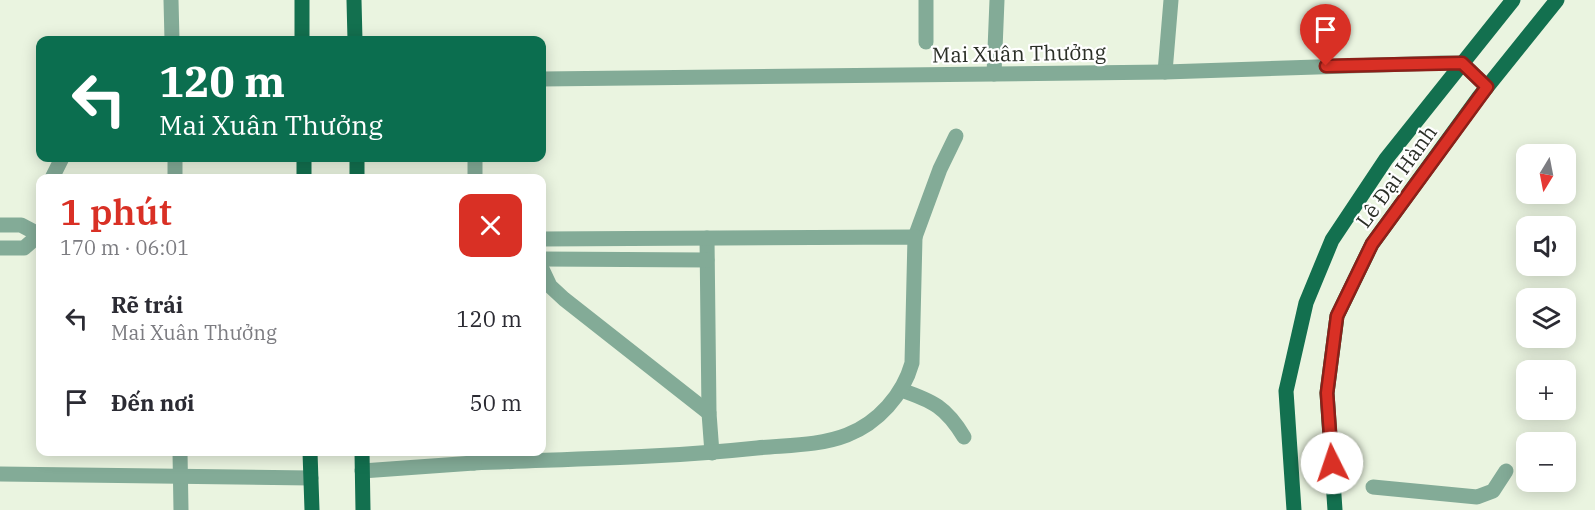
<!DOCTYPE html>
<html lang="vi">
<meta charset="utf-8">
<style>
:root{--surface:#fff;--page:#f7f7f7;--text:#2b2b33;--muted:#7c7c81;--accent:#d93025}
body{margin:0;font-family:"IBM Plex Serif",serif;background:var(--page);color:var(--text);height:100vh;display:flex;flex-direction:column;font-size:22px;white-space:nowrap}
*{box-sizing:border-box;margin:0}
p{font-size:20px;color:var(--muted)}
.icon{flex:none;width:33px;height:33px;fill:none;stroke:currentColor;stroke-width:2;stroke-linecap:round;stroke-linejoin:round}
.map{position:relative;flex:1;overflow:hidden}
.details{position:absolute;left:36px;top:174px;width:510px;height:282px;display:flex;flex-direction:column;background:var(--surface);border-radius:12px;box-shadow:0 3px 15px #0003}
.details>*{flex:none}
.top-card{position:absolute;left:36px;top:36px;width:510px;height:126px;border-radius:12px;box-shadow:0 3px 15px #0003;background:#0b6e4f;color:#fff;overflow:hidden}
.needle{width:39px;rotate:190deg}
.buttons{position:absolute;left:1516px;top:144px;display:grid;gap:12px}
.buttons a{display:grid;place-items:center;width:60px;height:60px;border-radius:12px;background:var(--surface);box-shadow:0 3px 15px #0003;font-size:30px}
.pin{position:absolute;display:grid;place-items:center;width:51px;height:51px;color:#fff;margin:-62px -26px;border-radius:50% 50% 50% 0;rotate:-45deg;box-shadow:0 0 6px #0007}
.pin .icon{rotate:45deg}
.me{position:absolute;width:66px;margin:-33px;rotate:356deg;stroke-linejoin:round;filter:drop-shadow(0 0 4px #0008)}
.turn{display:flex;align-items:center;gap:21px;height:126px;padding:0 24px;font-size:27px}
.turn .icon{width:78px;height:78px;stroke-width:2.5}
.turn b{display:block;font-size:42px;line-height:51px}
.round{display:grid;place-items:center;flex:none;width:63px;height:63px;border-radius:12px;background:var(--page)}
.head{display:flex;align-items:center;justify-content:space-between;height:102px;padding:0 24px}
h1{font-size:36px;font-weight:600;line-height:45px;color:var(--accent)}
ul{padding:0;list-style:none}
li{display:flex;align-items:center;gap:18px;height:84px;padding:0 24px}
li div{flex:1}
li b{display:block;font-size:22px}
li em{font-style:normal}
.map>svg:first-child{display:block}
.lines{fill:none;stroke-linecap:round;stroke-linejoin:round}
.minor{stroke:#83ab97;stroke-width:15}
.major{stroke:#13704f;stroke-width:15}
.route-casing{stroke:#8d1f18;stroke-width:15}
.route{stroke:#d93025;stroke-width:10}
.labels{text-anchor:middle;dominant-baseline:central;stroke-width:4.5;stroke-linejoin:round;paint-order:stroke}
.street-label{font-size:21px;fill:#2b2f27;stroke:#fff}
</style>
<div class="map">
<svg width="1595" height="510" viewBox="0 0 1595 510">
<rect width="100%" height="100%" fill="#eaf4e0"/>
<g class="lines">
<g class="minor">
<polyline points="171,0 172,40"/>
<polyline points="926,42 926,0"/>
<polyline points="1165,72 1171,0"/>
<polyline points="994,74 997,0"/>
<polyline points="542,79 1165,72 1441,63 1462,63 1487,87"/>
<polyline points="175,158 175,178"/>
<polyline points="52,178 62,158"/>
<polyline points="475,178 475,158"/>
<polyline points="0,225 21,225 40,235"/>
<polyline points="915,237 940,169 956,136"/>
<polyline points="707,238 709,413 712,453"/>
<polyline points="0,248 24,248 39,235"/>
<polyline points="542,259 707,260"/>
<polyline points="542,269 550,286 564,299 709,413"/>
<path d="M901,390C933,401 946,407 964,437"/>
<polyline points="180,452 181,510"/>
<path d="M473,452L474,463C568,459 663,458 757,448C786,445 819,446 847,435C878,423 903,395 912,363L915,237L542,239"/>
<polyline points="362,471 474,463"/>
<polyline points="0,474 311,478"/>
<polyline points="1373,487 1477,497 1493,491 1506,471"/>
</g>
<g class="major">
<polyline points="302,0 302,40"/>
<polyline points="354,0 355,40"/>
<polyline points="304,158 304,178"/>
<polyline points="357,158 357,178"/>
<polyline points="310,452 312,510"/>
<polyline points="362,452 363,510"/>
<polyline points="1294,510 1286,391 1306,303 1332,240 1386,159 1513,0"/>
<polyline points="1335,510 1327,393 1337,316 1372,244 1479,97 1557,0"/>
</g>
</g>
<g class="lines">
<g class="route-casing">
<polyline id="route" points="1326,66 1462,63 1487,87 1372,244 1337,316 1327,393 1332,463"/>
</g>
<use href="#route" class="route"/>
</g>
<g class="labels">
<g class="street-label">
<text transform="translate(1019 53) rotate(-1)">Mai Xuân Thưởng</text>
<text transform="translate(1396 176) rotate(-54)">Lê Đại Hành</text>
</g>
</g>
</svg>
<div class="buttons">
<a><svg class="needle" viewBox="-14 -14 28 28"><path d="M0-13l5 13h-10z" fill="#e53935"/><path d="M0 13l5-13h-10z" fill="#7c7c81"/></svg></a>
<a><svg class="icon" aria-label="sound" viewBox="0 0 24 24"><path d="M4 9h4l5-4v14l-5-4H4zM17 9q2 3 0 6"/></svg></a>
<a><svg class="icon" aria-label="layers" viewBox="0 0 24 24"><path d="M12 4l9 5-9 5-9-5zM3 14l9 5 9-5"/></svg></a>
<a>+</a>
<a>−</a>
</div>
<div class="pin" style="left:1326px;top:66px;background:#d93025"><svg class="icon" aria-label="arrive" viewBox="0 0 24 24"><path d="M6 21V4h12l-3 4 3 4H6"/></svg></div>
<svg class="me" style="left:1332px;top:463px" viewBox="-20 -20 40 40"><circle r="19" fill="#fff"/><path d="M0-13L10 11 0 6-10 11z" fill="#d93025"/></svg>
<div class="top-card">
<div class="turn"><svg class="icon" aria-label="left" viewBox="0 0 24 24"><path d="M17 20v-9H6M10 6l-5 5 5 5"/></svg><div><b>120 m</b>Mai Xuân Thưởng</div></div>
</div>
<section class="details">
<div class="head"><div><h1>1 phút</h1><p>170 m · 06:01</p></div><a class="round" style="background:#d93025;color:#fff"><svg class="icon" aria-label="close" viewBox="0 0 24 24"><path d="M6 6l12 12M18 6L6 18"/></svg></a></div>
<ul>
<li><svg class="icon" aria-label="left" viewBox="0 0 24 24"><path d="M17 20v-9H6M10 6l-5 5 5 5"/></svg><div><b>Rẽ trái</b><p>Mai Xuân Thưởng</p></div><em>120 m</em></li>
<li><svg class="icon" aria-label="arrive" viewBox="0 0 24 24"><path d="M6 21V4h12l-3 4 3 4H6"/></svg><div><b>Đến nơi</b></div><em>50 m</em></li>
</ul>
</section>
</div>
